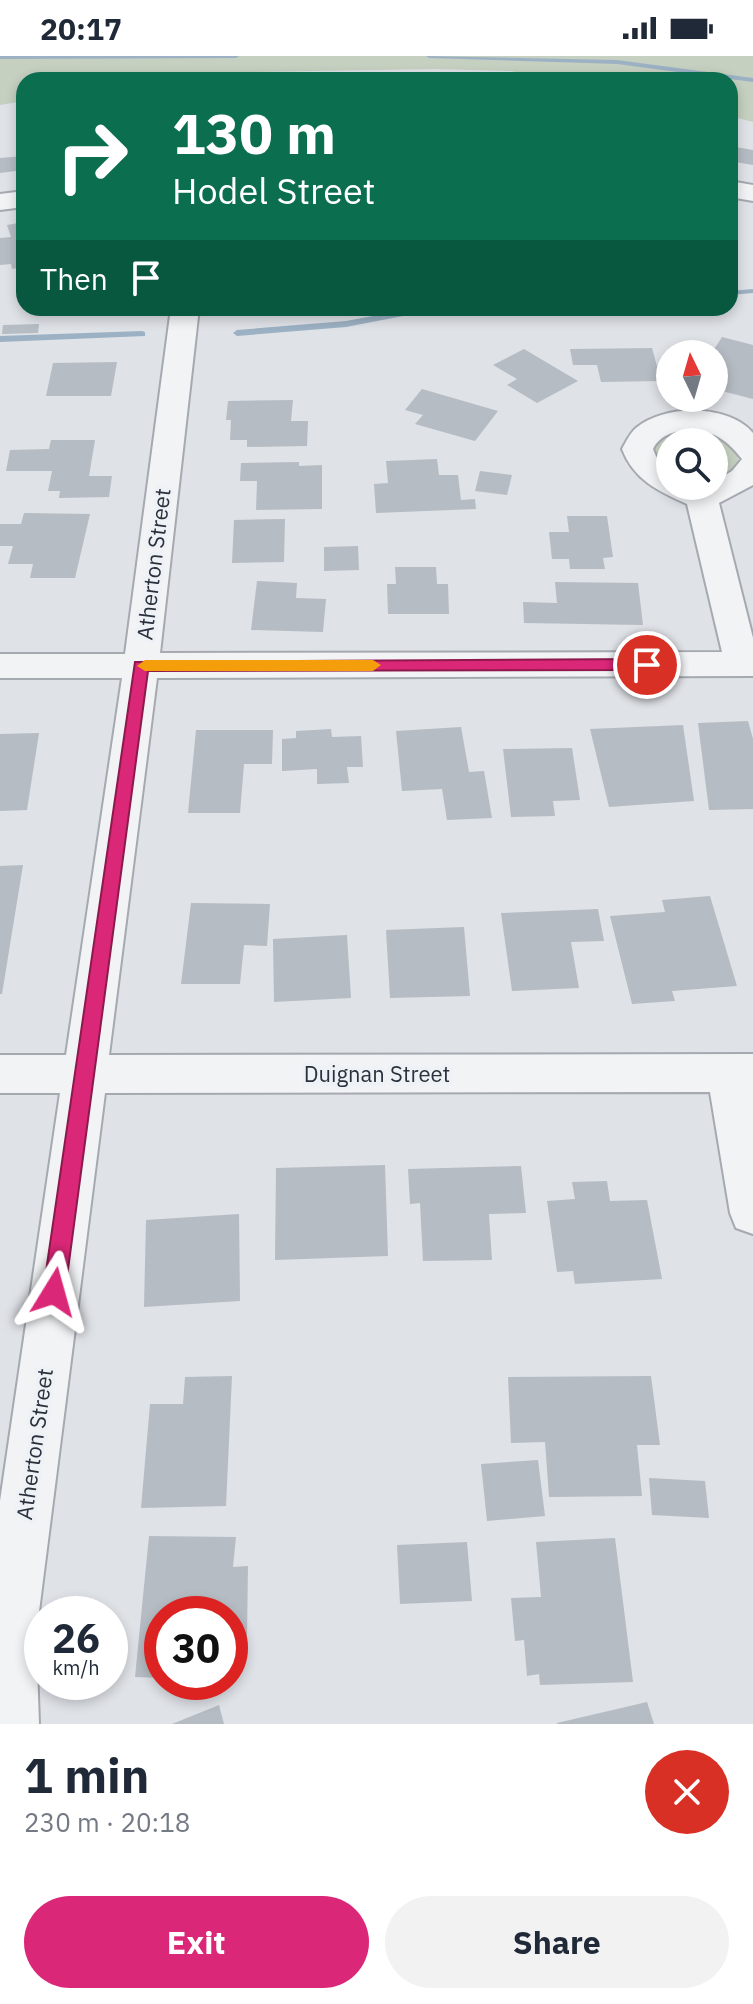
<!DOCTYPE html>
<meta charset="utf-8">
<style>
:root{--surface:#fff;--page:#f2f2f3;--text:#1f2937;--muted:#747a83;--accent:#db2777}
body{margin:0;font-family:"IBM Plex Sans",sans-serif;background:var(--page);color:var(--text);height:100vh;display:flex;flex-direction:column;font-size:30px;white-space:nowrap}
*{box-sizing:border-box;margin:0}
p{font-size:26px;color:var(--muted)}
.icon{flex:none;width:44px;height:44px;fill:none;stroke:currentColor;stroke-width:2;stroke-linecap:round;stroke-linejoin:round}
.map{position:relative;height:1668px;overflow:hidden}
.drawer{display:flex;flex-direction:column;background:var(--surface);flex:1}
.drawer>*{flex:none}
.hud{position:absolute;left:16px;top:16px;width:722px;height:244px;border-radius:24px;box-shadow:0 4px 12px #0003;background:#0b6e4f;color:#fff;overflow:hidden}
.needle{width:52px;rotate:355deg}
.buttons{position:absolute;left:656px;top:284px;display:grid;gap:16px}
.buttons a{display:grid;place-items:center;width:72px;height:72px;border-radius:50%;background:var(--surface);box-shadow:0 4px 12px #0003;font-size:40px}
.speed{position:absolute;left:24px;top:1540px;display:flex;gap:16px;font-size:40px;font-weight:700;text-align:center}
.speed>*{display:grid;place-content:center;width:104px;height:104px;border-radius:50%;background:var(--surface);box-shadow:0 4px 12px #0003;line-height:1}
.speed small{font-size:20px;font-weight:400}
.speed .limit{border:12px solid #d22;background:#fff;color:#111}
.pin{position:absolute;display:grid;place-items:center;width:68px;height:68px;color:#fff;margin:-34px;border:4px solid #fff;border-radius:50%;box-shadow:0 2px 8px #0007}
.me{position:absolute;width:88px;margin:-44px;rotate:8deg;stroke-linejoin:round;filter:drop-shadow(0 0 6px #0008)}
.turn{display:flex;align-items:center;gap:28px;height:168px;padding:0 24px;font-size:36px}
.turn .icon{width:104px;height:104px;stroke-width:2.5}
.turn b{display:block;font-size:56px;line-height:68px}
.then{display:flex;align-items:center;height:76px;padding:0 24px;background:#0003;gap:16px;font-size:30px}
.round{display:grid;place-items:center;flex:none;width:84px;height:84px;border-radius:42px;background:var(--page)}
.head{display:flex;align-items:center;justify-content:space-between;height:136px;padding:0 24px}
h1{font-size:48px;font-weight:700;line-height:60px}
.cta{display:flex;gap:16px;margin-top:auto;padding:16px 24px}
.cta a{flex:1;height:92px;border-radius:48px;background:var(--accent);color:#fff;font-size:32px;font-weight:700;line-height:92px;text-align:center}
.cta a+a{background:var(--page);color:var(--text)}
.status{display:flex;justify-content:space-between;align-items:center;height:56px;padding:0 40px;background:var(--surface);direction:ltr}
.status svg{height:22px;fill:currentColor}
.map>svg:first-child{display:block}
.green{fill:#c5d0c0}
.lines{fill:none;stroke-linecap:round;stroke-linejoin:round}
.stream{fill:#9cb1c4;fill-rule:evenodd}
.building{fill:#b6bcc3}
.minor-casing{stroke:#a5a9b0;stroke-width:4}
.minor{fill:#f1f3f5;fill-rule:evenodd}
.route{fill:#db2777;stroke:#8e194d;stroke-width:2}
.slow{fill:#f59e0b}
.labels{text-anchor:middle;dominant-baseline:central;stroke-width:7;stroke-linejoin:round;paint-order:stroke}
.street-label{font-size:22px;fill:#29313c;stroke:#eef1f5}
</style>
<div class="status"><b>20:17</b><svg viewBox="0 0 49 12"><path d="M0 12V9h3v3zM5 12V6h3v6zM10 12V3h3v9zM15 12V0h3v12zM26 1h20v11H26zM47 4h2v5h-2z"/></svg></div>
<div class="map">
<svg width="753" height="1668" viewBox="0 0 753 1668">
<rect width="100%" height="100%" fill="#dfe2e7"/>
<g class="green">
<polygon points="0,0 753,0 753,66 730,60 730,24 560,24 511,15 433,13 195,17 154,24 24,24 24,45 0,49"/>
<path d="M686,372C708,374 743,382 738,410L721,424L714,425V386H670V422L653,411L651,385L659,378Z"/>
</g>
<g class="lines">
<g class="stream">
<polygon points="0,0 239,0 236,2 0,3"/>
<polygon points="426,0 617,4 753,22 753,26 617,8 429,2"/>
<polygon points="753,233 753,237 730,239 730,235"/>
<polygon points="416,252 433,252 429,255 346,271 237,280 233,277 237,274 346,265"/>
<polygon points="142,275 145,276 145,280 0,286 0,280"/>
</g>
</g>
<g class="building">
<polygon points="730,90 753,94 753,109 735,106 736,102 730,101"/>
<polygon points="24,100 24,114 0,117 0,102"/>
<polygon points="24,166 24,211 12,213 11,208 0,209 0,182 11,181 7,169"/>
<polygon points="39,268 38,277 2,278 3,269"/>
<polygon points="722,281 753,289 753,343 714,333 714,323 721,311 714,310 714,298 711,298"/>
<polygon points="652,292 661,325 601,326 597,309 573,309 570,293"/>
<polygon points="524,293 578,325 537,347 507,329 517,323 493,309"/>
<polygon points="117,306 111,340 46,340 53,307"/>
<polygon points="422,333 498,355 475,385 415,368 423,359 405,354"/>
<polygon points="293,344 291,365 308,365 307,390 247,391 247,384 230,384 231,364 226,364 228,345"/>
<polygon points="51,384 95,384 89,420 112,420 109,441 59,442 60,435 48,435 52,415 6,415 10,394 49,393"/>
<polygon points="437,403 439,419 458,419 461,444 475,443 476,453 376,457 374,428 388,427 386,405"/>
<polygon points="299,406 299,410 322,409 322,453 256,454 257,425 240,425 241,407"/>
<polygon points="480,415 512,419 507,439 475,435"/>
<polygon points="24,457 90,458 75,522 30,522 33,508 8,508 13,490 0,490 0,468 21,468"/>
<polygon points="567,460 607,460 613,501 603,502 605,513 570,513 569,503 552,503 549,476 569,476"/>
<polygon points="285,463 284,506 232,507 234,464"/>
<polygon points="358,490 359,514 324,515 324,491"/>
<polygon points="395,511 436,511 437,528 448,528 449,558 388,558 387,528 396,528"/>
<polygon points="257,525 297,527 296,542 326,543 323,576 251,574"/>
<polygon points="555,526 638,527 643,569 524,567 523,546 557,547"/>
<polygon points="748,665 753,683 753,753 709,754 698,667"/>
<polygon points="683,669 694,745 609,751 590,673"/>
<polygon points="461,671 469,716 484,715 492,762 447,764 442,733 402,735 396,675"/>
<polygon points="331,673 332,681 361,680 363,711 347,711 349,727 317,728 317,713 282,715 282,683 296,682 296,675"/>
<polygon points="196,674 273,674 272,708 244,708 240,757 188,757"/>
<polygon points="39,677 27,754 0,755 0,678"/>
<polygon points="572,692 580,744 553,745 555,760 511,761 503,693"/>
<polygon points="23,809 2,938 0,938 0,810"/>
<polygon points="710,840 737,930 672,935 675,945 632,948 610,860 665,856 662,844"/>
<polygon points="191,847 270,848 267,890 244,889 240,928 181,928"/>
<polygon points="598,853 604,885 571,886 579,932 512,935 501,857"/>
<polygon points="464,871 470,940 390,942 386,874"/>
<polygon points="347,879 351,942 274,946 273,883"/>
<polygon points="385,1109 388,1200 275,1204 276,1112"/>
<polygon points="521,1110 526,1157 489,1158 492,1204 423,1205 420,1147 410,1148 408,1113"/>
<polygon points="607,1125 610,1145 647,1144 662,1223 575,1228 573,1215 557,1216 547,1145 575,1143 572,1126"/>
<polygon points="239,1158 240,1245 144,1251 146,1164"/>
<polygon points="232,1320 226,1450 141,1452 150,1348 183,1348 185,1321"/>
<polygon points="651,1320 660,1389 637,1389 642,1440 549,1441 545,1386 511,1387 508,1321"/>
<polygon points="538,1404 545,1460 487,1465 481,1408"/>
<polygon points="649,1422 705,1425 709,1462 652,1459"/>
<polygon points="149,1480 236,1481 233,1511 248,1510 247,1580 230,1581 230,1558 162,1558 162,1622 135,1621"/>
<polygon points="615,1482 633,1626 540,1629 539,1618 527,1620 524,1584 515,1585 511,1542 541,1541 536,1486"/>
<polygon points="467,1486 472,1545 400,1548 397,1489"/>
<polygon points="647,1646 654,1668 557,1668 557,1667"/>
<polygon points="219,1649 224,1668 172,1668"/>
</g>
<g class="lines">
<g class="minor-casing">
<g id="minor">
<polygon points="730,125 753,129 753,145 730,141"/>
<polygon points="24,135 24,151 0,154 0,138"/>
<path d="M171,252H199L160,597L722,596L687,448C658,435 634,424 622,393C626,386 630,377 636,372C664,348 729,348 753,377V429L719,447L753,582V620L157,622L109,999L753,998V1178L736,1172L730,1157L710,1036L105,1037L36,1579L39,1668H0V1445L60,1037H0V999H66L122,622H0V598H125ZM688,373C714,375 726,383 742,403L732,415L714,426V430H670V413L658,405L653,393C660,379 673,376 688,373Z"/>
</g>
</g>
<use href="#minor" class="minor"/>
</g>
<polygon class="route" points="647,603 655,609 647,614 148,615 65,1236 62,1244 54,1247 47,1244 43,1236 135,606"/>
<polygon class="slow" points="145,604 373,604 381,609 373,615 145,615 137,610"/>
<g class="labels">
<g class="street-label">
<text transform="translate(153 508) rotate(-83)">Atherton Street</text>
<text x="377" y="1017">Duignan Street</text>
<text transform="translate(34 1388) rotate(-82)">Atherton Street</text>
</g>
</g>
</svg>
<div class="buttons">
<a><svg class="needle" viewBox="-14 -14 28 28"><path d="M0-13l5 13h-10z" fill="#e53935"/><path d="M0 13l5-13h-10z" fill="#747a83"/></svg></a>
<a><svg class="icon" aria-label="search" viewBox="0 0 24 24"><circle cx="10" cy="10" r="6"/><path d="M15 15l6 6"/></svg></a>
</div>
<div class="speed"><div>26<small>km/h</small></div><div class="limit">30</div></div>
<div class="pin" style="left:647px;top:609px;background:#d93025"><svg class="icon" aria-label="arrive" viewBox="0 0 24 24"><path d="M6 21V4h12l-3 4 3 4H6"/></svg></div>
<svg class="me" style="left:54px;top:1236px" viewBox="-20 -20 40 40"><path d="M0-17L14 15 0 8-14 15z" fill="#db2777" stroke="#fff" stroke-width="4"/></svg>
<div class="hud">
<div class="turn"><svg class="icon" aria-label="right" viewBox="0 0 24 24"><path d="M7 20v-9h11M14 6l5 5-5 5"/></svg><div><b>130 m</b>Hodel Street</div></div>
<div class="then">Then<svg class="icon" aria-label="arrive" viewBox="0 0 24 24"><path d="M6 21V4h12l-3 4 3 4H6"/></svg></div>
</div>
</div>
<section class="drawer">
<div class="head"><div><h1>1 min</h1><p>230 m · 20:18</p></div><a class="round" style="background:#d93025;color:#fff"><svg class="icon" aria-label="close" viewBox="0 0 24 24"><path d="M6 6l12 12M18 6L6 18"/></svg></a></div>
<div class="cta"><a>Exit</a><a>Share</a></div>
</section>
